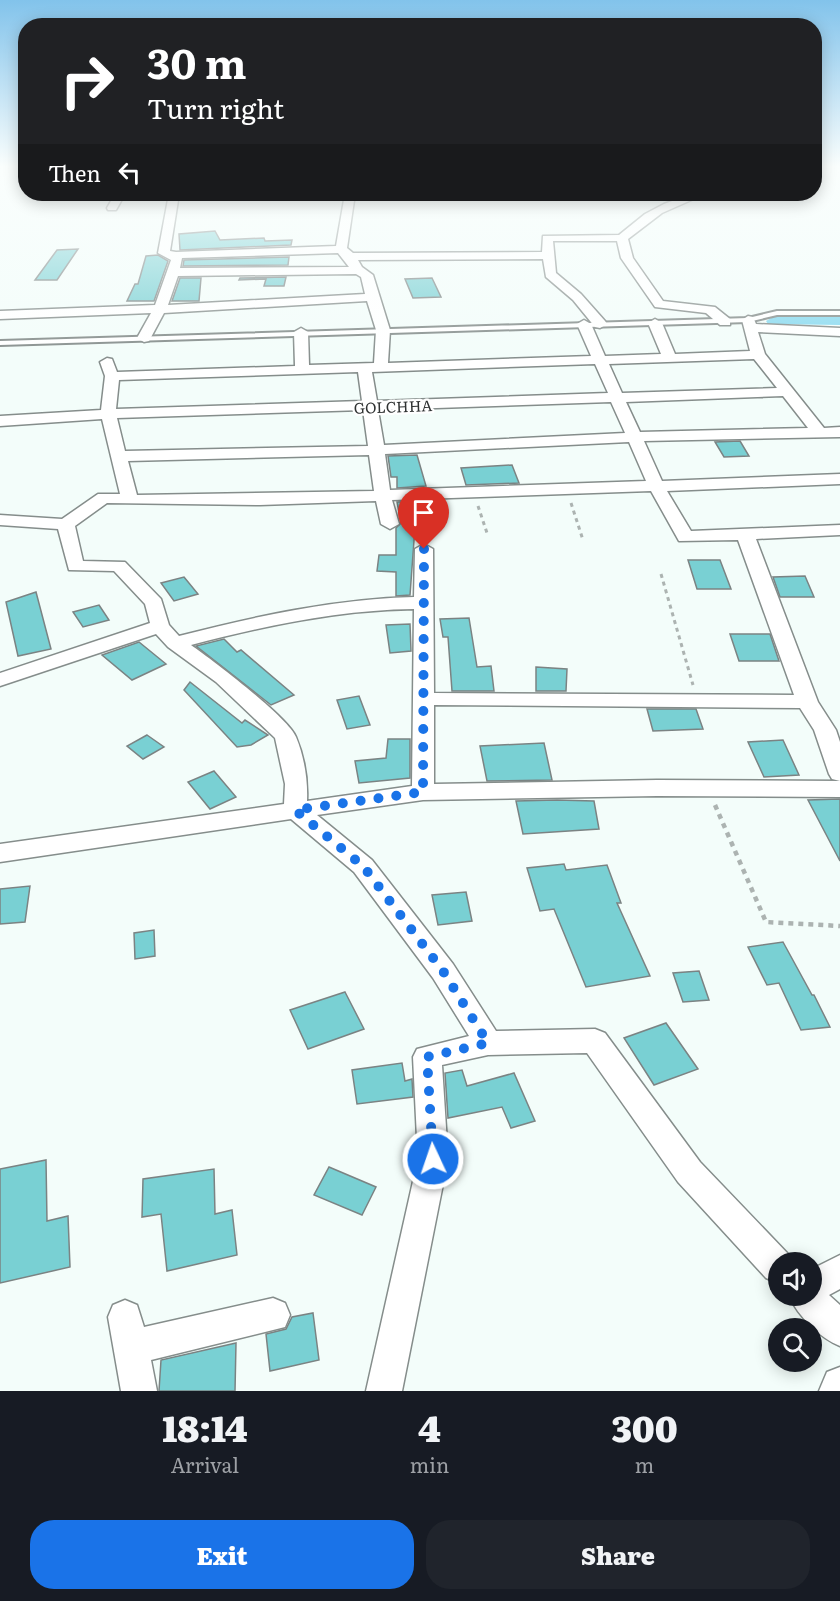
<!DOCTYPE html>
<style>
:root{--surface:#171b24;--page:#20242c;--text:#f1f3f6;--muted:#9ea1a6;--accent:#1a73e8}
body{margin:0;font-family:Literata,serif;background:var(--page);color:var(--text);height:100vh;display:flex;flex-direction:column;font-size:22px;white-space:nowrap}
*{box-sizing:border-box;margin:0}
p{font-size:20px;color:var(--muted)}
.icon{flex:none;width:33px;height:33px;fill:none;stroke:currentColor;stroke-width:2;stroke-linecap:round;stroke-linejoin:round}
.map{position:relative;height:1391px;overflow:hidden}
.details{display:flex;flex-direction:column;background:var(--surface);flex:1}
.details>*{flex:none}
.banner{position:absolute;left:18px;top:18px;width:804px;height:183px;border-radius:24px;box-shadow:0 3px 15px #0003;background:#202124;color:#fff;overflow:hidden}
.tools{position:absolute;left:768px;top:1252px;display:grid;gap:12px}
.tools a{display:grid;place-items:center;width:54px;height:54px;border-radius:50%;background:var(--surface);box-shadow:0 3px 15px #0003;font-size:30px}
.pin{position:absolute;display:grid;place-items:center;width:51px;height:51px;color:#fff;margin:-62px -26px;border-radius:50% 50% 50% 0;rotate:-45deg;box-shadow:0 0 6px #0007}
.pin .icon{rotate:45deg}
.me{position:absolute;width:66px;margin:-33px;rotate:357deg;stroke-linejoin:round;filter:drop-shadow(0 0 4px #0008)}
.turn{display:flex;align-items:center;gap:21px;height:126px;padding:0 30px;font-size:27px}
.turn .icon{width:78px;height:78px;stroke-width:2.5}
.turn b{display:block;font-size:42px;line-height:51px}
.then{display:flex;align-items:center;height:57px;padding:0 30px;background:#0003;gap:12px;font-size:22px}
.eta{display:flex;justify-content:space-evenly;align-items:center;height:102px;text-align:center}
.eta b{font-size:36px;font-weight:800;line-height:42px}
.cta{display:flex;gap:12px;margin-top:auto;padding:12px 30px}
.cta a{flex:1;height:69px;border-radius:24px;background:var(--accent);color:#fff;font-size:24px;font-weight:800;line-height:69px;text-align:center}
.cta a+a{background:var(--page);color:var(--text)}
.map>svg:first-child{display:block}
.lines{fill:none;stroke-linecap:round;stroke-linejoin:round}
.canal{fill:#89d9ef;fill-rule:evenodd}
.building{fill:#79d0d3;stroke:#7b8383;stroke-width:1.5}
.service-casing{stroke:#858d8b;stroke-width:4}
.minor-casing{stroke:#858d8b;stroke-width:3}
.path-far1{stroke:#acb3b1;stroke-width:3;stroke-dasharray:4 4;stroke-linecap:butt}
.path{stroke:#acb3b1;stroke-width:4.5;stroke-dasharray:5 5;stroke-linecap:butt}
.service{fill:#fff;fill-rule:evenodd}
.minor{fill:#fff;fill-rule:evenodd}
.route{stroke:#1a73e8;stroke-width:10;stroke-dasharray:0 18}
.labels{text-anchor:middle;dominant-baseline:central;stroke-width:4.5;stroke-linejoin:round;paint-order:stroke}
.far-street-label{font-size:15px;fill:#2f3232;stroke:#fff}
</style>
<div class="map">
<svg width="840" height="1391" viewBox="0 0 840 1391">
<rect width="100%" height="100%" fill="#f3fdfa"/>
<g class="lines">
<polygon class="canal" points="773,317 840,317 840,325 768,324 766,321"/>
</g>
<g class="building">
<polygon points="215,231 220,240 264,238 265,241 292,240 291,245 180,250 179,234"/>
<polygon points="78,249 57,280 35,280 57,250"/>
<polygon points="158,255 168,261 154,301 127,301 135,284 138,284 146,256"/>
<polygon points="289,257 288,265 183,266 184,260"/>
<polygon points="286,277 284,286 264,286 266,279 239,280 240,278"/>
<polygon points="180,278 201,278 199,301 172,301"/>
<polygon points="432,278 441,297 413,298 405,279"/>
<polygon points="740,441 749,456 724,457 715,442"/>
<polygon points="417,455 426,486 397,488 397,477 391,477 388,456"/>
<polygon points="512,465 519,483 466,485 461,468"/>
<polygon points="430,501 432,526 415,527 410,595 396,596 396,572 377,571 379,555 396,555 396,528 401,523 397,502"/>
<polygon points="688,560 720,560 731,589 697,589"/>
<polygon points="805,576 814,597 780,597 773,577"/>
<polygon points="184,577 198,594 174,601 161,583"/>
<polygon points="36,592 51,649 18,656 6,602"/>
<polygon points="99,605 109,620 83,627 73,612"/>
<polygon points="469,618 477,667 491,666 494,691 452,691 448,637 443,637 440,619"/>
<polygon points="410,624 411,651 390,653 386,625"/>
<polygon points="730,634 770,634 779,661 739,661"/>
<polygon points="224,639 237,652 241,650 294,695 271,705 196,646"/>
<polygon points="139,642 166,664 132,680 102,655"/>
<polygon points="536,667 567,669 566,691 536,691"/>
<polygon points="190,682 242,723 245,720 268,735 251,745 237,747 184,690"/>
<polygon points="359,696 370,725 347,729 337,700"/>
<polygon points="647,709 696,709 703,729 653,731"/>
<polygon points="147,735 164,747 143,759 127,746"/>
<polygon points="388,739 410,739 410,778 359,783 355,761 386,758"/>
<polygon points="783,740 799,775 764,777 748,742"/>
<polygon points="544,743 552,780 487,781 480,746"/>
<polygon points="214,771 236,797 210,809 188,782"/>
<polygon points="840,799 840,861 808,800"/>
<polygon points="557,800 594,801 599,829 523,834 516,801"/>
<polygon points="564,864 566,870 607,865 621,903 617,903 650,976 586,987 554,909 540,911 527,868"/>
<polygon points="30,886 25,922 0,924 0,889"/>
<polygon points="466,892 472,921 438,925 432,895"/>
<polygon points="154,930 155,956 135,959 134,933"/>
<polygon points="783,942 812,995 814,995 830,1027 801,1030 779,983 767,985 748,947"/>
<polygon points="699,971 709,1000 683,1002 673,973"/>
<polygon points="345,992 364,1029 308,1049 290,1010"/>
<polygon points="666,1023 698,1069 654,1085 624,1038"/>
<polygon points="402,1063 405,1081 412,1079 413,1097 357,1104 352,1070"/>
<polygon points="462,1070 467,1086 514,1073 535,1121 511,1128 502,1107 448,1118 445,1073"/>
<polygon points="46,1160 47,1221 68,1216 70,1267 0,1283 0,1169"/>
<polygon points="329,1167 376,1187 362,1215 314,1195"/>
<polygon points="214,1169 215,1214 232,1210 237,1255 167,1271 161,1214 142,1217 143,1179"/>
<polygon points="313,1313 319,1360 270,1371 266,1334 286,1329 292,1317"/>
<polygon points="236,1343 235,1391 159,1391 161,1360"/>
</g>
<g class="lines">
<g class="service-casing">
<polygon id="service" points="777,311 840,311 840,315 777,315 748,322 0,345 0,341 748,318"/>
</g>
<g class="minor-casing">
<g id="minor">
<polygon points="115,194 125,194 116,210 108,210 107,208"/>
<path d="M169,194H179L170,251L176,252L336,246L345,194H355L347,248L353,253L542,252L543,236L619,235L645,214L664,204L691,194H705L662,213L628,239L633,258L663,301L715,307L730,319V325H720L706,313L655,307L621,258L617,241H553L556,273L581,294L605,321L607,324L600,328L595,327L573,300L546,277L543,259L358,260L362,267L373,275L390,330L388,363L591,356L577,324L584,320L591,324L605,356L661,354L648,323L655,319L662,323L675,354L750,351L742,320L748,316L753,317L756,324L840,328V336L758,332L765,354L824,428L840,427V437L644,441L662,481L840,474V484L667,491L691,531L840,525V535L756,539L818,702L836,730L840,742V781L832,779L829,774L814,730L800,708L434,705V784L657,780L840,781V797L657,796L423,800L317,815L372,860L453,964L496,1031L595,1029L605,1033L700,1162L790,1256L793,1263H778V1283L766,1278L678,1182L587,1053L488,1055L442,1065L448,1159L402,1391H366L418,1159L413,1057L417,1049L469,1036L433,978L354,872L291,819L0,862V844L284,804L285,784L275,738L216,682L168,647L156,634L0,686V673L150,623L145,604L114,571L69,570L58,529L0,525V515L62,519L98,494H120L102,419L0,426V416L101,410L105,376L100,362L107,358L112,359L117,372L295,366L294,332L301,328L308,332L309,365L374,363L376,330L367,301L164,313L149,341L144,342L137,338L151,313L0,319V311L155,305L171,260L158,253ZM338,253L349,267L180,268L182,258ZM356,274L361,277L365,294L168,305L178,276ZM754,359L777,388L622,393L609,364ZM595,364L608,393L377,401L372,372ZM358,372L362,401L116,409L119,380ZM783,396L808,428L640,432L626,402ZM611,402L625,433L384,445L378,410ZM363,410L368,446L125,451L117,418ZM629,442L646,481L390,490L385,454ZM369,455L374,491L137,495L128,461ZM651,491L679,541L738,540L794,695L434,693L433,549L424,544L415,549L414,597C335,599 257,616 179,636L169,625L161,599L125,562L83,561L75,526L107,503L260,505L376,501L381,524L390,529L399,524L392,500ZM414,609L412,786L307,801C308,780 304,756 296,737C288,717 211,659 191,645C264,626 338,610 414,609Z"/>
<path d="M840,1255V1289L829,1295L840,1305V1346C820,1338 798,1316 789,1296H812V1269Z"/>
<polygon points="273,1298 285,1303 290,1315 285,1327 151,1360 157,1391 121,1391 108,1317 113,1305 125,1300 137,1305 144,1327"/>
<polygon points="840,1367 840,1391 819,1391 827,1372"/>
</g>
</g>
<g class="path-far1">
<polyline points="571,503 583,540"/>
<polyline points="478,506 488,536"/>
<polyline points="661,574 693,685"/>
</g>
<polyline class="path" points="715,805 766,922 840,926"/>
<use href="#service" class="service"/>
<use href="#minor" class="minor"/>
</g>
<linearGradient id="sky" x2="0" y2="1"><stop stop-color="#82c3eb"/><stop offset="0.46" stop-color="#fafefd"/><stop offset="1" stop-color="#fafefd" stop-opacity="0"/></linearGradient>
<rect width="840" height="362" fill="url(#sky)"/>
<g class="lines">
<polyline class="route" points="424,549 423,792 295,810 363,866 443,971 488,1043 427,1057 433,1159"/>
</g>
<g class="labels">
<g class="far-street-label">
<text transform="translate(393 406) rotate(-2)">GOLCHHA</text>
</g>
</g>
</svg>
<div class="tools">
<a><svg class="icon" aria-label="sound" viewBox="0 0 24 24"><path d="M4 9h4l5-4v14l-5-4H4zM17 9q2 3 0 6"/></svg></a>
<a><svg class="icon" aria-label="search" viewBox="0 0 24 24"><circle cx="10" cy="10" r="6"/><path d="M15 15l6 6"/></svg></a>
</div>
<div class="pin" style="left:424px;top:549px;background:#d93025"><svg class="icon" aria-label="arrive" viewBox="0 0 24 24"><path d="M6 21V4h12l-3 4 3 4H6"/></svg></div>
<svg class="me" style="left:433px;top:1159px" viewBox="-20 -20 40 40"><circle r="17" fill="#1a73e8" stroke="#fff" stroke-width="3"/><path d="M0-11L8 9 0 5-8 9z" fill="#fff"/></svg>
<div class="banner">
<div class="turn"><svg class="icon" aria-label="right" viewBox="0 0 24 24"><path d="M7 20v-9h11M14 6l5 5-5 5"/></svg><div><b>30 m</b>Turn right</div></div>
<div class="then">Then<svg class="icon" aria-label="left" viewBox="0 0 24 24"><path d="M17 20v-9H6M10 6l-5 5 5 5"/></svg></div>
</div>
</div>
<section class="details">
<div class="eta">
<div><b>18:14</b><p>Arrival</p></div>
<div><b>4</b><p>min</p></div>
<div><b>300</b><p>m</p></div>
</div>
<div class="cta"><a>Exit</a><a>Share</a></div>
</section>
